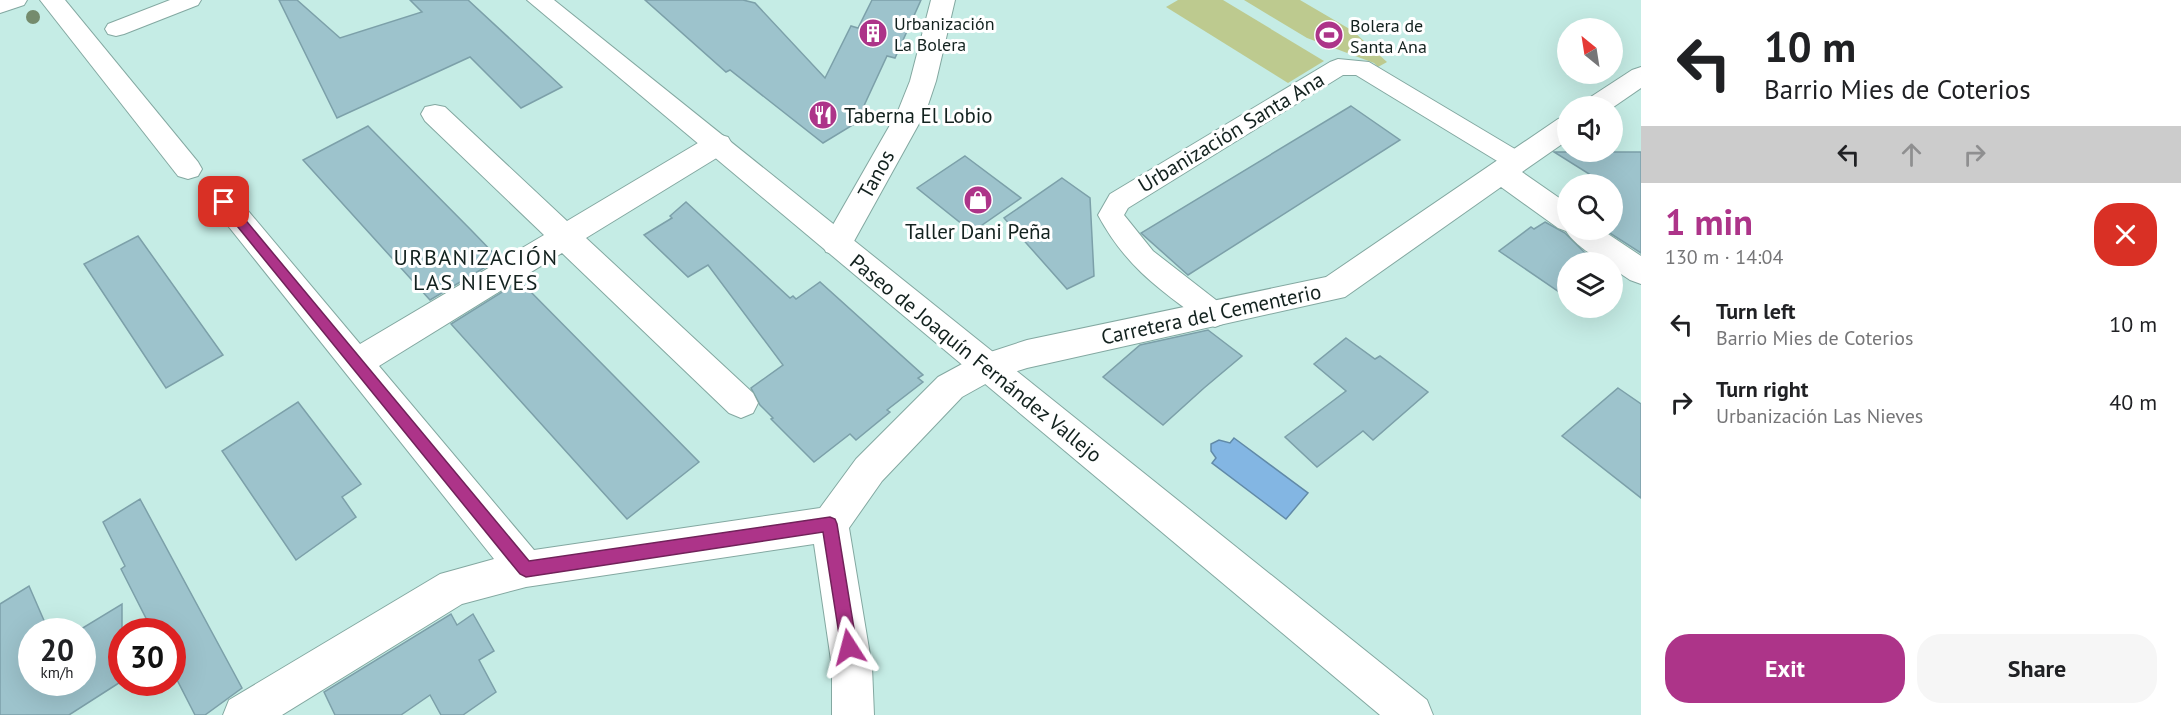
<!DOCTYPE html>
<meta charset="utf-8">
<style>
:root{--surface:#fff;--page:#f6f6f6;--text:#202124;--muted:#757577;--accent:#ad3489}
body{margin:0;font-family:"PT Sans",sans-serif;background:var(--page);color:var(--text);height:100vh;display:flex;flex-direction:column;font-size:22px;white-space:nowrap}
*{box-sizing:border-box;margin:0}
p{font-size:20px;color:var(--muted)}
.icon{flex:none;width:33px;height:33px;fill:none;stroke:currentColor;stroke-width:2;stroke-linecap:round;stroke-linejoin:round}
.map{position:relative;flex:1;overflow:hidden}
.drawer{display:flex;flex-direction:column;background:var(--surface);width:540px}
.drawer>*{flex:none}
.banner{background:#fff;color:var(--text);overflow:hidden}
.needle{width:39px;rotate:330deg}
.buttons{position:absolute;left:1557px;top:18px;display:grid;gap:12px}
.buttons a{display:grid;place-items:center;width:66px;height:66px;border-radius:50%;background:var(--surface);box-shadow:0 6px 24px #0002;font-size:30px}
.speed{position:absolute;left:18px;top:618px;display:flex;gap:12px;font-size:30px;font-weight:700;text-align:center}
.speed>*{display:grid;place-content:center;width:78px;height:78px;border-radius:50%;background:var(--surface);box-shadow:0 6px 24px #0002;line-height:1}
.speed small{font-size:15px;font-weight:400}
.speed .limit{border:9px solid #d22;background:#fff;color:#111}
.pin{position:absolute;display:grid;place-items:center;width:51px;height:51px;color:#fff;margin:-26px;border-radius:12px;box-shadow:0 3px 9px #0006}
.me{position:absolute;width:66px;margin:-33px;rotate:351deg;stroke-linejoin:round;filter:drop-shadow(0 0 4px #0008)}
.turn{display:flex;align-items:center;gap:21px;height:126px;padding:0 24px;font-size:27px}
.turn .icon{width:78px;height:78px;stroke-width:2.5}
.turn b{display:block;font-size:42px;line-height:51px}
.lanes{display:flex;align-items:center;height:57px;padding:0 24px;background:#0003;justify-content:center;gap:30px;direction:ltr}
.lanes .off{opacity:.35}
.round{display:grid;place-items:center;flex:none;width:63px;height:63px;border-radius:24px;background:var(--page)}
.headline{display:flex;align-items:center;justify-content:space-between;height:102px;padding:0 24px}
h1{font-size:36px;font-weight:700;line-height:45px;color:var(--accent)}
.primary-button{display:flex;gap:12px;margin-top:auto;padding:12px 24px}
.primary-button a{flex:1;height:69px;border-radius:24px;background:var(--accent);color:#fff;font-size:24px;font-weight:700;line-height:69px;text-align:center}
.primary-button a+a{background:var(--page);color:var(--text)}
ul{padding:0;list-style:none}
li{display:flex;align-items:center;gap:18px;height:78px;padding:0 24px}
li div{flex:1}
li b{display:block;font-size:22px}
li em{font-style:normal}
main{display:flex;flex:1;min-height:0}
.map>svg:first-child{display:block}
.green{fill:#bdca8f}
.water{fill:#83b6e3;stroke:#618aa8;stroke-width:1.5}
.building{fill:#9dc3cc;stroke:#7ca0a9;stroke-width:1.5}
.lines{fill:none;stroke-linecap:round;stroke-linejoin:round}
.lane-casing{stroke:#83a8a1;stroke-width:2}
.street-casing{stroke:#83a8a1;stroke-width:2}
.secondary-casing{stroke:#83a8a1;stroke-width:2}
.primary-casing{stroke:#83a8a1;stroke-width:2}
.lane{fill:#fff;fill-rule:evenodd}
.street{fill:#fff;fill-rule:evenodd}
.secondary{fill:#fff;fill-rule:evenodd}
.primary{fill:#fff;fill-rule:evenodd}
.tree{fill:#758b6d}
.route{fill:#ad3489;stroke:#702259;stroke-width:1.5}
.labels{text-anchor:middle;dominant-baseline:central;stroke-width:6;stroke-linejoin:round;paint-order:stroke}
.far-poi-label{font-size:18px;fill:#13221f;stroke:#fff;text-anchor:start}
.poi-label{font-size:21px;fill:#13221f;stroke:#fff;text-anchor:start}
.street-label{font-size:21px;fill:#13221f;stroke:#fff}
.neighbourhood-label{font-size:22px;letter-spacing:1.5px;fill:#13221f;stroke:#fff}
</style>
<main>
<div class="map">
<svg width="1641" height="715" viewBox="0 0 1641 715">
<rect width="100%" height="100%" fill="#c5ece5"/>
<g class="green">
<polygon points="1178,0 1223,0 1324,61 1288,83 1166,7"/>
<polygon points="1244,0 1300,0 1353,31 1387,62 1378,67 1374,63 1307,38"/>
</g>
<polygon class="water" points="1234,438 1308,493 1286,519 1212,463 1216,458 1211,451 1211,444 1219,440 1230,443"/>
<g class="building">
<polygon points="279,0 297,0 340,38 422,12 410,0 468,0 562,87 521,108 470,57 337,118"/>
<polygon points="645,0 743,0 755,3 825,78 851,26 858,28 872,0 921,0 895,58 887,56 856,123 823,143 730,70 726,72"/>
<polygon points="1351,106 1400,140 1188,275 1141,233"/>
<polygon points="368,126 472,231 499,259 430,300 303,160"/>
<polygon points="1554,152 1641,152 1641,253 1605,230 1612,230 1612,184 1599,184 1602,182"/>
<polygon points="965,156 1021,198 972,232 917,188"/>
<polygon points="1062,178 1090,198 1094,276 1067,289 1004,218"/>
<polygon points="686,202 790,298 793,296 796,299 820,282 923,375 918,378 923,382 887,410 890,412 856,440 850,434 814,462 771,419 773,418 760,405 751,388 783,365 708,265 688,277 644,235 672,218 670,216"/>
<polygon points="1545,222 1565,233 1585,253 1603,262 1568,262 1568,298 1499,251 1531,227 1534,229"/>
<polygon points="138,236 223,355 166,388 84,264"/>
<polygon points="520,281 699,462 627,519 451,324"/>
<polygon points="1208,330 1242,356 1204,388 1163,425 1103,377 1140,345"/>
<polygon points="1346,338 1375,359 1380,356 1428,392 1373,440 1363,431 1317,467 1285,437 1346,391 1314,364"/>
<polygon points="1618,388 1641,404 1641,498 1562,436"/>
<polygon points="298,402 361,484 342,497 356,517 296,560 222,451"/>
<polygon points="140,499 242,688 205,715 195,715 172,670 172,632 153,632 121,569 125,566 103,522"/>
<polygon points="29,586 49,632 32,632 32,682 82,682 82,632 76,632 122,604 122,681 69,715 0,715 0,604"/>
<polygon points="451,614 457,625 473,614 494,651 479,660 496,692 463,715 441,715 430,695 401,715 335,715 324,692"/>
</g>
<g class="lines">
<g class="lane-casing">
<g id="lane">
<polygon points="170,0 201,0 198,5 124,34 116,36 108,34 105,29 108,24"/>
<path d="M1338,59L1369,62L1525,155L1529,161L1525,167L1516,170L1507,167L1356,75H1343L1128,208L1124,215L1153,251L1225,307L1230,315L1225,323L1215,327L1205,323C1159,289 1126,267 1098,215L1110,194L1330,62Z"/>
</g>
</g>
<g class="street-casing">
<g id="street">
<polygon points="40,0 65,0 198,162 202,169 198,176 188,179 178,176"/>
<polygon points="931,0 955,0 936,81 926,111 848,252 837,255 826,252 822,244 898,111 910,81"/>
<polygon points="1641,67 1641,88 1612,108 1583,106 1586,100 1632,70"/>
<path d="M435,105L445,107L567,221L708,137L718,134L728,137L732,144L728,151L586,238L753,393L758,403L753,413L741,418L729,413L562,253L379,366L534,550L820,508L856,459L938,377L975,357L1027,340L1326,277L1558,119L1568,117V140L1522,172L1568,204V230H1602L1641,256V284L1630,280L1612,268V262C1598,262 1573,243 1566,231L1558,228L1501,187L1345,297L1027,368L998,377L962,397L882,481L849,528L872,667L874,715H832V667L814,544L526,587L462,604L282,715H223L229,700L440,574L494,559L209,202L214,194L224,191L234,194L360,344L544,235L425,121L421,114L425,107Z"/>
</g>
</g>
<g class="secondary-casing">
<polygon id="secondary" points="527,0 554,0 1427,700 1433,715 1380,715"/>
</g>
<g class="primary-casing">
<polygon id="primary" points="0,0 27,0 24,5 0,13"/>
</g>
<use href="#lane" class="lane"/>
<use href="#street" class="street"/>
<use href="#secondary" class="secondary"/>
<use href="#primary" class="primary"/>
</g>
<circle class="tree" cx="33" cy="17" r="7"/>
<polygon class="route" points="224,198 228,199 529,561 830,517 835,519 837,524 857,647 855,653 849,655 843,653 841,647 823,532 526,577 520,574 220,205 220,199"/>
<defs>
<g id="building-disc" transform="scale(1.5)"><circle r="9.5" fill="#ad3489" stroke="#fff"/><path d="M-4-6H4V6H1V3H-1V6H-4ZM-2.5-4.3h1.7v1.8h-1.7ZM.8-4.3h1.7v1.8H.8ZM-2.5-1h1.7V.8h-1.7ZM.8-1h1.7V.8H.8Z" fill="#fff"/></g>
<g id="stadium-disc" transform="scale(1.5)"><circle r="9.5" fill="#ad3489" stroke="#fff"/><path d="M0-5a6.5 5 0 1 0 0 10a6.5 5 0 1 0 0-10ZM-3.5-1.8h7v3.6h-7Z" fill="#fff"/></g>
<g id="restaurant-disc" transform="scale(1.5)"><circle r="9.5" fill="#ad3489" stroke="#fff"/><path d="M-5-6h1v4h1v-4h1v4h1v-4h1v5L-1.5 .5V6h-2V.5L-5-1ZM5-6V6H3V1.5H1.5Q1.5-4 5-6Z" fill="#fff"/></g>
<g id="shop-disc" transform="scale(1.5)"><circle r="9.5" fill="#ad3489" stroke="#fff"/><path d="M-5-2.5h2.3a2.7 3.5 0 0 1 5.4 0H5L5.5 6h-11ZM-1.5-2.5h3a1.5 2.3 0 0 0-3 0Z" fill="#fff"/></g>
</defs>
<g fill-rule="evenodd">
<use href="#building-disc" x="873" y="33"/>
<use href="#stadium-disc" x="1329" y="35"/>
<use href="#restaurant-disc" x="823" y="115"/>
<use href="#shop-disc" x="978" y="200"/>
</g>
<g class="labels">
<g class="far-poi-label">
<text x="894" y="23">Urbanización<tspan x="894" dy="21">La Bolera</tspan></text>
<text x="1350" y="25">Bolera de<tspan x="1350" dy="21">Santa Ana</tspan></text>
</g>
<g class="poi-label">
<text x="844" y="115">Taberna El Lobio</text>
<text x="978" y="231" text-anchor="middle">Taller Dani Peña</text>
</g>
<g class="street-label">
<text transform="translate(1231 132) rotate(-31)">Urbanización Santa Ana</text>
<text transform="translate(876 174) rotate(-61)">Tanos</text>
<text transform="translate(1211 314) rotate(-12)">Carretera del Cementerio</text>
<text transform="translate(976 358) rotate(39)">Paseo de Joaquín Fernández Vallejo</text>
</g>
<g class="neighbourhood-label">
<text x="476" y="257">URBANIZACIÓN<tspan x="476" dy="25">LAS NIEVES</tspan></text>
</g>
</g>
</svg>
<div class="buttons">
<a><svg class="needle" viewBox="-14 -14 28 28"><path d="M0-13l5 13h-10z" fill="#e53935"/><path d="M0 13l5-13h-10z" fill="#757577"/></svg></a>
<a><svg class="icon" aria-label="sound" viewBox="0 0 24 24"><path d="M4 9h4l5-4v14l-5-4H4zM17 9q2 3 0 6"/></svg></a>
<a><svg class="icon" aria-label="search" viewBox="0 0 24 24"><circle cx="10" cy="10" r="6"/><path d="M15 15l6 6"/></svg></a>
<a><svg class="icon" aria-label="layers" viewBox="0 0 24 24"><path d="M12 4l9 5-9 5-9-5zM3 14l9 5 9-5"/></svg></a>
</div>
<div class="speed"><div>20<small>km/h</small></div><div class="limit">30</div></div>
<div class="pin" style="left:224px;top:202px;background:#d93025"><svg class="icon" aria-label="arrive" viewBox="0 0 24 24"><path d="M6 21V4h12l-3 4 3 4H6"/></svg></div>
<svg class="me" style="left:849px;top:647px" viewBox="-20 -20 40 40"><path d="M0-17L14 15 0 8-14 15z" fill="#ad3489" stroke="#fff" stroke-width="4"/></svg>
</div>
<section class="drawer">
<div class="banner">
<div class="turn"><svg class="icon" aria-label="left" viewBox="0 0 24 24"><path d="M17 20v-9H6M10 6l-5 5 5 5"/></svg><div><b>10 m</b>Barrio Mies de Coterios</div></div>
<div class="lanes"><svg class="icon" aria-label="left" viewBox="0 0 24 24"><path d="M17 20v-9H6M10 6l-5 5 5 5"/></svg><svg class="icon off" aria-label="ahead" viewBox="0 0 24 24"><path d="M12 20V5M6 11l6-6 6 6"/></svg><svg class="icon off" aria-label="right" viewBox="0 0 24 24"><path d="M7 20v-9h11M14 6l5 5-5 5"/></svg></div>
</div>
<div class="headline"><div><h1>1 min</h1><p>130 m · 14:04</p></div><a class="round" style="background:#d93025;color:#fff"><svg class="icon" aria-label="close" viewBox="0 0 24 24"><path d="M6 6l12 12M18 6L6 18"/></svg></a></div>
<ul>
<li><svg class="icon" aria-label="left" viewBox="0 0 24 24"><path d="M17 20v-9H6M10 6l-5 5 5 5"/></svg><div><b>Turn left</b><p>Barrio Mies de Coterios</p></div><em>10 m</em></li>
<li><svg class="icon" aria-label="right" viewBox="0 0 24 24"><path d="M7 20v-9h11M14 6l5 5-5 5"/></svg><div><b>Turn right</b><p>Urbanización Las Nieves</p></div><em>40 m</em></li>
</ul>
<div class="primary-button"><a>Exit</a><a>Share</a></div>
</section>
</main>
